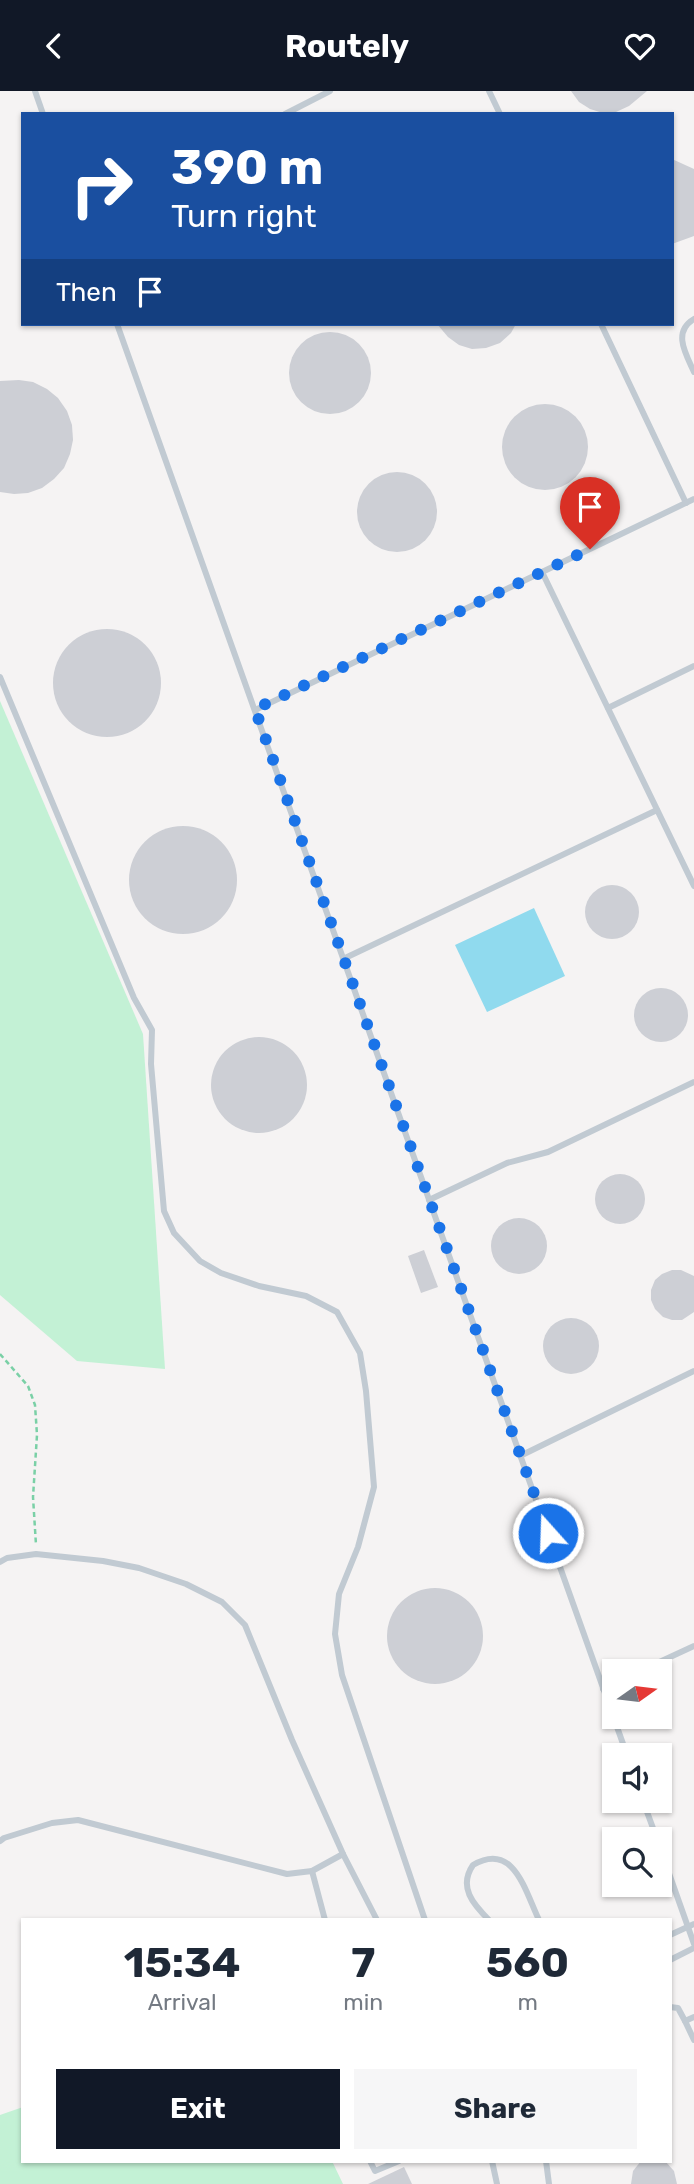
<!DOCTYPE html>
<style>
:root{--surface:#fff;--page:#f6f6f7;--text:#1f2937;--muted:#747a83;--accent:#111827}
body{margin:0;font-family:Rubik,sans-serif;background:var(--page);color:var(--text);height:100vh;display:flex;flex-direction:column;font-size:26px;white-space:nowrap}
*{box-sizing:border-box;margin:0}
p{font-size:23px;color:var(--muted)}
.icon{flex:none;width:38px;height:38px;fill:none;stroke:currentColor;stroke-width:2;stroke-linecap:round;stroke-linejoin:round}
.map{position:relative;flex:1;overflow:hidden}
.sheet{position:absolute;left:21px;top:1827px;width:651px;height:245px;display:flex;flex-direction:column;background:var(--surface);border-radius:0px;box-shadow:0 2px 5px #0004}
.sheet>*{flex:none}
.guide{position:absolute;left:21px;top:21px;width:653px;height:214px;border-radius:0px;box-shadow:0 2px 5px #0004;background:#1a4fa0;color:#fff;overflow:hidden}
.needle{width:46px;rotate:76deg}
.controls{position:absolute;left:602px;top:1568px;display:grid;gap:14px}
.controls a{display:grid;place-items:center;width:70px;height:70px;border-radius:0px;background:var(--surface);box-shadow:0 2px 5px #0004;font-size:35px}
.pin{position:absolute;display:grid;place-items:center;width:60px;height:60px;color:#fff;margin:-72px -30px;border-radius:50% 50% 50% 0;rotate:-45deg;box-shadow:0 0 7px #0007}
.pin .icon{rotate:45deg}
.me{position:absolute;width:77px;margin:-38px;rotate:340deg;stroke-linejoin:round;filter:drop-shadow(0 0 5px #0008)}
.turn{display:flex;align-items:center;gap:24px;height:147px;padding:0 35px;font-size:32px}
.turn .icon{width:91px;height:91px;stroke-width:2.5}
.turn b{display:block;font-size:49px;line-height:60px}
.then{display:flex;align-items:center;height:66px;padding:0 35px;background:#0003;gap:14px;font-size:26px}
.eta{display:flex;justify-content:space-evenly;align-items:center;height:119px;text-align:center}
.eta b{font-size:42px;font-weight:700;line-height:49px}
.button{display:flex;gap:14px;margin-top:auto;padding:14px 35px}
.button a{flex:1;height:80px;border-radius:0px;background:var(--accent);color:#fff;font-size:28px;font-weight:700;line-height:80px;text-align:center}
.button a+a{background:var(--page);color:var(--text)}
header{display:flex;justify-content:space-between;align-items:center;height:91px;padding:0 35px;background:var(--accent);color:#fff;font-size:32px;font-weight:700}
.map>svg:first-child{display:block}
.green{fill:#c3f1d5}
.water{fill:#90daee}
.building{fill:#cdcfd5}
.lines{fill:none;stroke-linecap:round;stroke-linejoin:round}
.path{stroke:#7ad0a6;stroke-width:2.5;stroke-dasharray:5 3.5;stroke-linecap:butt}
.lane{stroke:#c1cad2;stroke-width:6}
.route{stroke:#1a73e8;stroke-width:12;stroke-dasharray:0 21.6}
</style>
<header><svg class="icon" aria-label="back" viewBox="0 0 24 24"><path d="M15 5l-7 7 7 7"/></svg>Routely<svg class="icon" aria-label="heart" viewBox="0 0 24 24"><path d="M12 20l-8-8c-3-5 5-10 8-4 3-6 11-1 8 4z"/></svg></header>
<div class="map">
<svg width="694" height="2093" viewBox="0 0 694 2093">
<rect width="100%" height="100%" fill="#f5f3f3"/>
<g class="green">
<polygon points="0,610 143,943 165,1278 77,1270 0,1204"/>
<polygon points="23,2016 23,2070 332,2070 343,2093 0,2093 0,2024"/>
</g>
<polygon class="water" points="534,817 565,885 487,921 455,854"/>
<g class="building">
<polygon points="571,0 647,0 629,15 616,21 603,22 590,18 579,11"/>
<polygon points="672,68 694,78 694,145 672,153"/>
<polygon points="437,233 516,233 511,242 500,252 486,257 472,258 459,254 448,246"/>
<circle cx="330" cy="282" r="41"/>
<polygon points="19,289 33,291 47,298 58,307 67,320 72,334 73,349 70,363 64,377 54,388 42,397 28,402 14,403 0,401 0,290"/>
<circle cx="545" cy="356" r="43"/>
<circle cx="397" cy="421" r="40"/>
<circle cx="107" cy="592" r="54"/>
<circle cx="183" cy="789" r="54"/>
<circle cx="612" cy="821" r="27"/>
<circle cx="661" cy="924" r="27"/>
<circle cx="259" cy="994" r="48"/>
<circle cx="620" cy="1108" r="25"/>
<circle cx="519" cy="1155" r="28"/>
<polygon points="424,1159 438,1196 421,1202 408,1165"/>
<polygon points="672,1179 681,1179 694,1185 694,1221 682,1229 672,1229 663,1226 655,1218 651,1209 651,1199 655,1189 662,1183"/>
<circle cx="571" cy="1255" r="28"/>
<circle cx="435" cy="1545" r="48"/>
<polygon points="641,2070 665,2070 674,2080 677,2093 631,2093 633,2080"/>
<polygon points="404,2076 412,2093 368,2093"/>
</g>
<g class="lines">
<polyline class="path" points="0,1263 28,1295 35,1314 37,1344 33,1406 36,1454"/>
<g class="lane">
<polyline points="35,0 43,23"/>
<polyline points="489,0 500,23"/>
<polyline points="285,23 330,0"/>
<path d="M694,228C672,241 686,263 694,281"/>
<polyline points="117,233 627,1664"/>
<polyline points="601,233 686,412"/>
<polyline points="542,481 694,795"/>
<polyline points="0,586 134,907 152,939 151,973 164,1120 174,1142 200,1170 221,1182 259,1195 306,1205 337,1221 360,1262 366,1300 374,1396 358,1456 339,1503 335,1543 342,1584 425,1829"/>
<polyline points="608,617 694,575"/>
<polyline points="255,619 694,408"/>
<polyline points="343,868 657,719"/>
<polyline points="429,1109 507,1072 548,1061 694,991"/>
<polyline points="520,1365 694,1280"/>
<polyline points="0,1471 7,1467 36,1463 103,1470 139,1477 186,1493 222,1511 245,1534 292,1649 343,1763 377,1829"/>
<polyline points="640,1580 694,1555"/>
<polyline points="603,1598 614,1592"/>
<polyline points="643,1710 657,1748"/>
<polyline points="0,1750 4,1747 52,1732 78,1729 287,1783 312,1780 343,1763"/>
<polyline points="660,1757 694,1853"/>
<polyline points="312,1780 325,1829"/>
<path d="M489,1829C473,1813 458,1796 473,1774C514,1750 525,1800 539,1829"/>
<polyline points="670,1844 694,1833"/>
<polyline points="670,1869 694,1857"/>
<polyline points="670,1916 678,1917 685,1930"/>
<polyline points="694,1926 685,1930 694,1949"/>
<polyline points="370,2070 375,2080 399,2070"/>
<polyline points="492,2070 497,2093"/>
<polyline points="546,2070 549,2093"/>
</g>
</g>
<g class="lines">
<polyline class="route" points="548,1442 255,618 590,458"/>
</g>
</svg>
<div class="controls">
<a><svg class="needle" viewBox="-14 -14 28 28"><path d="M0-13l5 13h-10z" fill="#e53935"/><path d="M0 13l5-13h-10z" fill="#747a83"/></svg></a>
<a><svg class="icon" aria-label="sound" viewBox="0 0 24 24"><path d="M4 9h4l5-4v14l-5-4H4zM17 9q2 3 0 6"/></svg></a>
<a><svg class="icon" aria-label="search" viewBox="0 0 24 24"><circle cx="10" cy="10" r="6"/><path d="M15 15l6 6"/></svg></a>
</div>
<div class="pin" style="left:590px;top:458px;background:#d93025"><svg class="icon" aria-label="arrive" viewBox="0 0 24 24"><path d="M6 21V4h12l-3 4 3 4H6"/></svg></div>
<svg class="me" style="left:548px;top:1442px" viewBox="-20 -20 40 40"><circle r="17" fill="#1a73e8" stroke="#fff" stroke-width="3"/><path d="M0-11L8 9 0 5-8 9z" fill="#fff"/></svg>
<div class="guide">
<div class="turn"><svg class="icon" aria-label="right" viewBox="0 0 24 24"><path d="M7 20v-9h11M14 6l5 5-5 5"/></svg><div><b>390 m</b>Turn right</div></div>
<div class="then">Then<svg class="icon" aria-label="arrive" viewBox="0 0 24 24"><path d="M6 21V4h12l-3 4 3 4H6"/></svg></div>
</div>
<section class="sheet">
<div class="eta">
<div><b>15:34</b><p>Arrival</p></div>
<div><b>7</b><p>min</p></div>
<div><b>560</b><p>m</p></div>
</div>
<div class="button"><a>Exit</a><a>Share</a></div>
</section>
</div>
